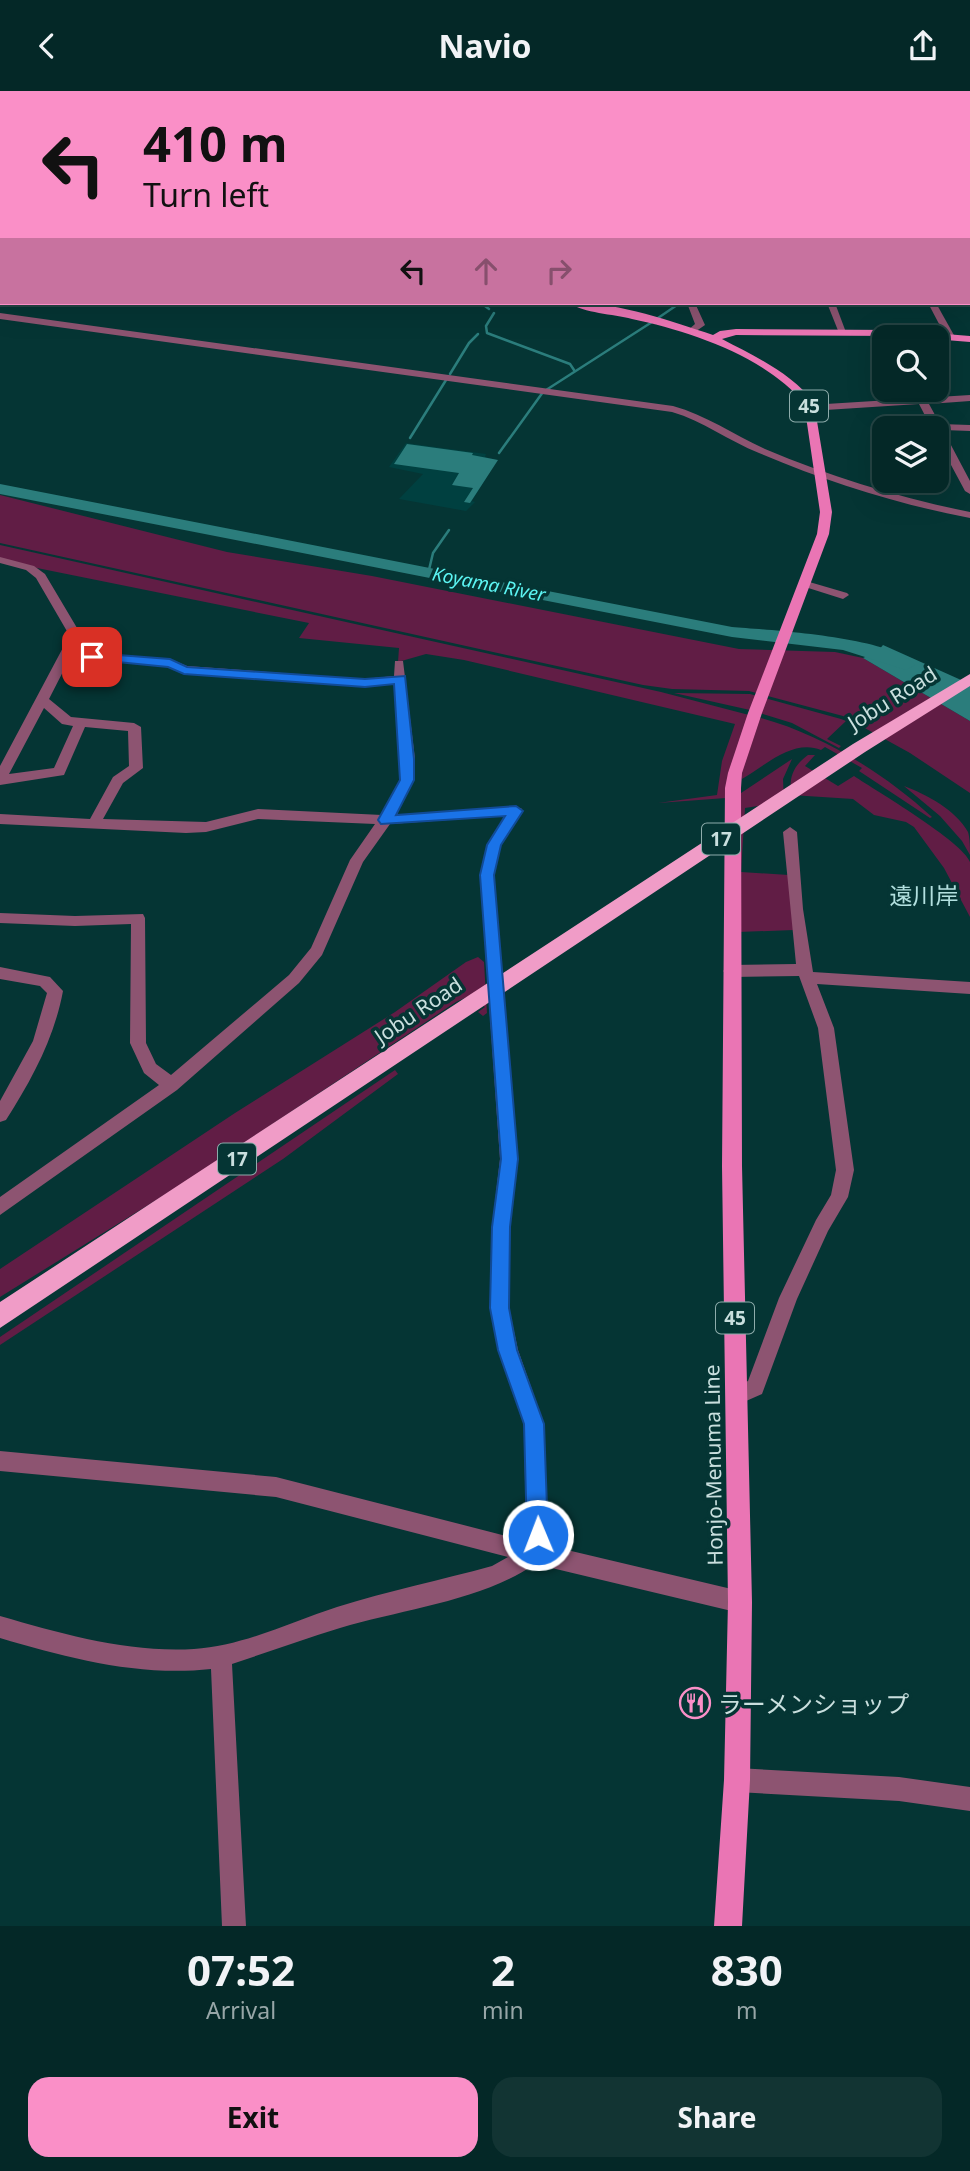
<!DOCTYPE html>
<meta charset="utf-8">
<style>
:root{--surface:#042827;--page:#123433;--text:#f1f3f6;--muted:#97a6a7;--line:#254444;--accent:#fa8fc7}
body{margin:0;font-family:"Noto Sans","Noto Sans JP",sans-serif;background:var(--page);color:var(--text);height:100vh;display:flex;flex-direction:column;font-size:26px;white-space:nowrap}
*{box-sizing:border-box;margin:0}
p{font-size:23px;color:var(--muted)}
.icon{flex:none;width:38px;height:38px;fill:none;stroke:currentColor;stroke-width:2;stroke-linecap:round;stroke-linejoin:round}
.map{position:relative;height:1835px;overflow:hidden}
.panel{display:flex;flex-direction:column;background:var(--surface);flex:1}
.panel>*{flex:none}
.banner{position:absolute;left:0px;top:0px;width:971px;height:214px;box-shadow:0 7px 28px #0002,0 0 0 2px var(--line);background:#fa8fc7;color:#111;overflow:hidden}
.buttons{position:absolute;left:872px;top:234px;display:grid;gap:14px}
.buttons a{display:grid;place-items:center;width:77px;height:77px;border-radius:14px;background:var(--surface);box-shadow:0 7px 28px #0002,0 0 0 2px var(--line);font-size:35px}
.pin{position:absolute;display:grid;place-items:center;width:60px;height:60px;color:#fff;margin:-30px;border-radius:14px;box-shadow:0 4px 10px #0006}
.me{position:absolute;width:77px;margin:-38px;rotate:359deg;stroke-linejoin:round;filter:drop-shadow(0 0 5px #0008)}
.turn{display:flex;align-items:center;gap:24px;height:147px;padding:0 28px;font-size:32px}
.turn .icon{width:91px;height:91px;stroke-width:2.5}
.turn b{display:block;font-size:49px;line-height:60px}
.lanes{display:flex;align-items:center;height:66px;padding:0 28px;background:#0003;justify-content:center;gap:35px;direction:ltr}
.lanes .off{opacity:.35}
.eta{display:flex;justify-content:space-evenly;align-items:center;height:119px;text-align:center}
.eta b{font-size:42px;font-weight:700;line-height:49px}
.cta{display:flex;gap:14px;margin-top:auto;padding:14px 28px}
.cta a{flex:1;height:80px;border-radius:21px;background:var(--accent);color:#111;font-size:28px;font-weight:700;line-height:80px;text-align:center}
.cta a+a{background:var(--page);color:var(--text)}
header{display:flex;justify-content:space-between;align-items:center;height:91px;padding:0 28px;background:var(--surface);font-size:32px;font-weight:700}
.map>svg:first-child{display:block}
.built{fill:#004040}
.green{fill:#611d45}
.water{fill:#2b7d7c}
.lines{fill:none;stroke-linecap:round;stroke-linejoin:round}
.stream{stroke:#2b7d7c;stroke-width:2.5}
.river{fill:#2b7d7c;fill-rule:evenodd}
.minor{fill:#8d5471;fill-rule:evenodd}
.major{fill:#ea75b4;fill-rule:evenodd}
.highway{fill:#f09cc7;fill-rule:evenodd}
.route{fill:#1a73e8;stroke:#114b97;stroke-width:2}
.labels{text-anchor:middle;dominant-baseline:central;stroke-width:7;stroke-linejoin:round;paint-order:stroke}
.shield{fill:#053534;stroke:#8eacab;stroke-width:2}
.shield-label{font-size:19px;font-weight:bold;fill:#c9dfde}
.far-water-label{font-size:19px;font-style:italic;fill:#5bf4f2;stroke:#053534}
.street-label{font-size:21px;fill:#c9dfde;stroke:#053534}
.neighbourhood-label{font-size:23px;fill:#b2e0df;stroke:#053534}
.near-poi-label{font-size:24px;fill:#c9dfde;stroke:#053534;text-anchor:start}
</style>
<header><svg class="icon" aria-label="back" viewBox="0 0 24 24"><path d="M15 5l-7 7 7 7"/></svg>Navio<svg class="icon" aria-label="share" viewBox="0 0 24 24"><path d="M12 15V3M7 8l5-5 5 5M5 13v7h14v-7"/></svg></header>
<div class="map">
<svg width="970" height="1835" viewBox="0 0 970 1835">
<rect width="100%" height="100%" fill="#053534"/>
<polygon class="built" points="406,352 486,363 485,366 497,369 472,410 475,411 466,420 399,408 423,383 389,376"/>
<g class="green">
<polygon points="0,404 227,461 372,485 739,558 835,561 863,567 970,630 970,702 910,662 843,625 749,600 672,598 643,594 0,452"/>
<polygon points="0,454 661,601 749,624 734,665 726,707 658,712 717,704 722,670 735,633 464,569 426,563 398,571 399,557 299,547 309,532 37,477 0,467"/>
<polygon points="674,602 750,603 841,628 846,630 827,648 841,655 839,657 792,632 750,619"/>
<path d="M761,627C823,644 885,683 932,726L930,727L859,680L862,677L825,656L821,659C793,648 766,674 742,688L741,683L759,628Z"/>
<path d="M808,664H815L805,675L838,695L854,685C875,699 963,751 970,771C970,783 970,812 970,826L944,777L914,736L906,731L874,724L853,708L791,704C789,686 793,675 808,664Z"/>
<polygon points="792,668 783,688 784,711 745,717 741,781 789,784 794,839 738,841 738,704"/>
<path d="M904,695C927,704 955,718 968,741C970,747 970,757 970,764L962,750L940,725Z"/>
<polygon points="478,866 484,871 487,922 483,925 478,921 485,916 471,904 456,911 182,1093 0,1206 0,1178 235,1022 395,921 466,871"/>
<polygon points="395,979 398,983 283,1068 0,1254 0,1246"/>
</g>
<g class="water">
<polygon points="407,353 473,362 472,364 498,369 470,412 464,411 473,397 452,394 459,382 394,373"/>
<polygon points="883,554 970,593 970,630 863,567 878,560"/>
</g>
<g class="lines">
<g class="stream">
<polyline points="481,212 489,218"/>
<polyline points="494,222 486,235 487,242 570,273 574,279"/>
<polyline points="658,227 680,212"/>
<polyline points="450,283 469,252 478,243"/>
<polyline points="410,347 446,289"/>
<polyline points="499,362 543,301 652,231"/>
<polyline points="428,483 433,462 449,439"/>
</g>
<path class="river" d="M0,393L732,536C769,539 893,546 915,574L906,579L843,559L732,546L0,403Z"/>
<g class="minor">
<rect x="148" y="0" width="6" height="2"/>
<polygon points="218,0 224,0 225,2 218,2"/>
<polygon points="338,0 345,0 337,2"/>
<rect x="585" y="0" width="6" height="2"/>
<rect x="675" y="0" width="6" height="2"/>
<rect x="737" y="0" width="6" height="2"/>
<rect x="789" y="0" width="6" height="2"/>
<polygon points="849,0 855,0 856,2 849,2"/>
<polygon points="0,28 2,28 0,33"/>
<polygon points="687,212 695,212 705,234 692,243 687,240 695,233"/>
<polygon points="827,212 835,212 847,244 839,242"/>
<polygon points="928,212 936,212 955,246 953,248 947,248"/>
<path d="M0,222L673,315C706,324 734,344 765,358C831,386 900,407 970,421V427C897,413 827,391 759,362C729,350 703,330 672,321L0,228Z"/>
<polygon points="970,304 970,310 929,313 940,333 970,334 970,340 943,339 970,390 970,403 965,400 936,346 936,338 932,338 919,313 810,320 805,317 810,314"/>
<path d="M0,466L34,475L45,483L80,542L73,560L170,568L187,575L364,588L394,585L395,570H403L415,668L414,689L396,724L521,717L523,720L501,754L494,784L518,1068L510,1136L509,1217L518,1259L544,1333L548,1445L546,1454L740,1500L748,1503L751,1511L748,1519L740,1522L535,1473C481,1510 403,1518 340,1537C304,1548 268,1561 232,1573L246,1835H222L211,1578C139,1586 68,1567 0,1547V1525C63,1543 128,1562 194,1558C243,1555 291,1531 337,1516C388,1500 441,1489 492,1475L508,1466L276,1406L0,1380V1360L276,1386L526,1450L524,1333L498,1259L491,1217L492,1136L500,1068L480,784L487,754L505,725L390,733L363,771L322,864L299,892L177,999L0,1124V1106L159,994L144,982L130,952L131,833L75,835L0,832V822L75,825L143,823L145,827L146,952L156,973L171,984L289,884L311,857L350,769L375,733L258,728L206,741L186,742L0,733V723L90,728L113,686L129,675L128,640L85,636L64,684L0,694V675L66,551L68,542L36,487L26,479L0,472ZM70,567L167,576L184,583L364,596L395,593L401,668L400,689L382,724L258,718L206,731L103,728L123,692L143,677L141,636L134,632L71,626L49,608ZM44,617L62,633L73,635L54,677L9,683Z"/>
<polygon points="806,490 847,502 849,504 843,508 802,495 800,493"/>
<polygon points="790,736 797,741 803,818 813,881 970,891 970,903 817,893 834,937 854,1079 848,1106 828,1140 797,1208 762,1303 737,1314 730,1312 727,1305 730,1298 748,1290 779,1207 816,1129 831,1104 836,1079 818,937 799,885 731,886 723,880 731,874 796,873 783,741"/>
<path d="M0,876L50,886L63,900C54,948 32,988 6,1029L0,1031V1010L33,950L47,902L40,895L0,888Z"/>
<polygon points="737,1677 899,1686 970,1696 970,1720 899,1710 737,1701 729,1697 725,1689 729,1681"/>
</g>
<g class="major">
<rect x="472" y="0" width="8" height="2"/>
<rect x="0" y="137" width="2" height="6"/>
<path d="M569,212C614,210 670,230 713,244L720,240L736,238L896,239L970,245V251L896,245L736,244L722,248C754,265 792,282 814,312L832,421L829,443L762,622L742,682L741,697L742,1075L752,1511L750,1689L742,1835H714L724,1689L728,1511L722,1075L725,697L728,682L748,622L817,443L820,421L804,312C765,265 689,240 632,228C613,223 584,222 569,212Z"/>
</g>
<polygon class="highway" points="970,583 970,595 865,661 0,1237 0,1211 853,653"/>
</g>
<polygon class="route" points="92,562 170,568 187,576 365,588 405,585 414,668 414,689 396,724 516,715 523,720 501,754 494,784 518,1068 510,1136 509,1217 517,1259 544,1333 548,1444 545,1452 538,1455 530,1452 527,1444 524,1333 498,1259 490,1217 492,1136 501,1068 480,784 487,754 505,725 381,733 378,729 400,689 394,593 365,596 184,583 168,576 87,568 85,566"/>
<defs>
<g id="restaurant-ring" transform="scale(1.575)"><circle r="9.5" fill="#053534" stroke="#fa8fc7" stroke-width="1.5"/><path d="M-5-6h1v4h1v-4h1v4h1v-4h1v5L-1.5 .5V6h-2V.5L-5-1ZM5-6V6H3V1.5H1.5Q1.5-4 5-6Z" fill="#fa8fc7"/></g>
</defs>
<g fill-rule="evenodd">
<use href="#restaurant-ring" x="695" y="1612"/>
</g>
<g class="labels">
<g class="shield">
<rect x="790" y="299.5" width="38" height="31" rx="5"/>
<rect x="702" y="732.5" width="38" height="31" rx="5"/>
<rect x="218" y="1052.5" width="38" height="31" rx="5"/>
<rect x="716" y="1211.5" width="38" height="31" rx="5"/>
</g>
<g class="shield-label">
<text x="809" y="315">45</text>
<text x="721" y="748">17</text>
<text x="237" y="1068">17</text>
<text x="735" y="1227">45</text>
</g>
<g class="far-water-label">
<text transform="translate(489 493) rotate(11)">Koyama River</text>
</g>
<g class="street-label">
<text transform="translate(892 607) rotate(-32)">Jobu Road</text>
<text transform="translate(418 919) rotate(-34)">Jobu Road</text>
<text transform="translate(713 1374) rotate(-91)">Honjo-Menuma Line</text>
</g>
<g class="neighbourhood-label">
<text x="924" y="804">遠川岸</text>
</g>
<g class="near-poi-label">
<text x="718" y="1612">ラーメンショップ</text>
</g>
</g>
</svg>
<div class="buttons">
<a><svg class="icon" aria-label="search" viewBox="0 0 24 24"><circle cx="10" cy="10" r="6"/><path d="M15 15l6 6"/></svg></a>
<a><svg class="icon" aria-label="layers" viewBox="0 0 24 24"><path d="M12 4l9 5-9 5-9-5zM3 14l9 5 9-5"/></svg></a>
</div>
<div class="pin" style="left:92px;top:566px;background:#d93025"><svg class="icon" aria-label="arrive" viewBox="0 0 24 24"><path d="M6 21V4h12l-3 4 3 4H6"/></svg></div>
<svg class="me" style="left:538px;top:1444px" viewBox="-20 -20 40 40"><circle r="17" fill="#1a73e8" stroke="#fff" stroke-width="3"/><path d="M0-11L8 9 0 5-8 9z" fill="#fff"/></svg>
<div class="banner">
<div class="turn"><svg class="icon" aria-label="left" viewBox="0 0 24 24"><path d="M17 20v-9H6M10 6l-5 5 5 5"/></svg><div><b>410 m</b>Turn left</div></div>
<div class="lanes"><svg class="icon" aria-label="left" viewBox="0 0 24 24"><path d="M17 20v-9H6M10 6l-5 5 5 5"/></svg><svg class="icon off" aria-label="ahead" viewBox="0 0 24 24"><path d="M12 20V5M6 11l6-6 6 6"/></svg><svg class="icon off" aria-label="right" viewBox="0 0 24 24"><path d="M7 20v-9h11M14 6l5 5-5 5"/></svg></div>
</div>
</div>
<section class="panel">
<div class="eta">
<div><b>07:52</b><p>Arrival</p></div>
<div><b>2</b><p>min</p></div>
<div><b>830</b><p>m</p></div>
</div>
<div class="cta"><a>Exit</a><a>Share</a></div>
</section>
